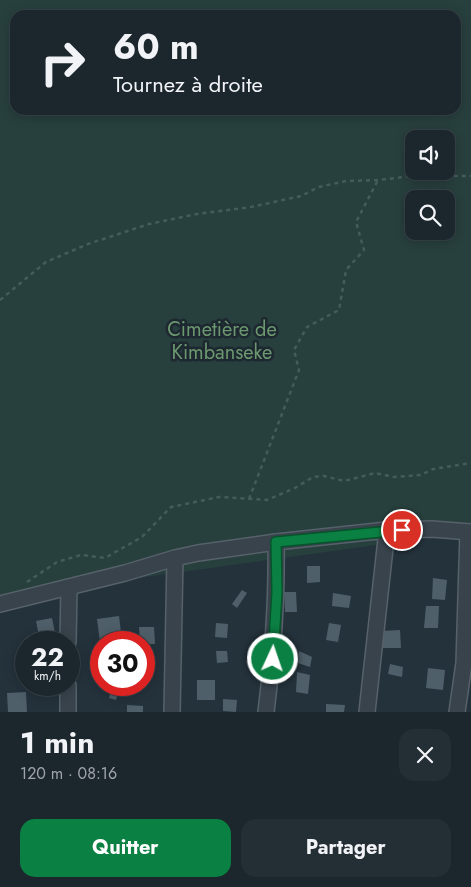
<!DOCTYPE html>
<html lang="fr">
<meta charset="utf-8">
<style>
:root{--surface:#1b262d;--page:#242e35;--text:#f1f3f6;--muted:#a0a5aa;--line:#394349;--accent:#0b8043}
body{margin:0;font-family:Jost,sans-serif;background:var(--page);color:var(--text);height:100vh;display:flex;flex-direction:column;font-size:19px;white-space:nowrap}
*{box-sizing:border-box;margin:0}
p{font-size:16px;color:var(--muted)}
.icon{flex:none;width:28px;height:28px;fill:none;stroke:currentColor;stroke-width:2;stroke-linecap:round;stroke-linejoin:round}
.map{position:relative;height:712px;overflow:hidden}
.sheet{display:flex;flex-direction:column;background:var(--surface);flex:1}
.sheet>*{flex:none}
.hud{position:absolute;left:10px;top:10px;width:451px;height:105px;border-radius:15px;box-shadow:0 2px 12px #0003,0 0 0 1px var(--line);background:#1b262d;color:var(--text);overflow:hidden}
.controls{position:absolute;left:405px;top:130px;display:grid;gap:10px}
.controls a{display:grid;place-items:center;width:50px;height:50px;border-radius:10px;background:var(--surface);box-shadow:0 2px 12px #0003,0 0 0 1px var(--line);font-size:25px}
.speed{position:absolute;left:15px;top:631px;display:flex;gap:10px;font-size:25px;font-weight:700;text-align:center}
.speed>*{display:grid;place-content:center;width:65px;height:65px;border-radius:50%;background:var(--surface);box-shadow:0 2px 12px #0003,0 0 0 1px var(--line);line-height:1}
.speed small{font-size:12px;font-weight:400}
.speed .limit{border:8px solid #d22;background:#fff;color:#111}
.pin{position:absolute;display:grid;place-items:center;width:42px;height:42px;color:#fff;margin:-21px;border:2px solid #fff;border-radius:50%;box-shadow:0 1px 5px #0007}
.me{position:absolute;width:55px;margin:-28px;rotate:3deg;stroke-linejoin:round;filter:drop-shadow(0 0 4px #0008)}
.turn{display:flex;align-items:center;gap:18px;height:105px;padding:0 20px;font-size:22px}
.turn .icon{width:65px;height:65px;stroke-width:2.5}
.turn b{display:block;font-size:35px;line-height:42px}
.round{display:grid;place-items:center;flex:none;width:52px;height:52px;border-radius:15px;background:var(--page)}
.overview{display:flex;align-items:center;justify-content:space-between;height:85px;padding:0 20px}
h1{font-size:30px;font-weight:700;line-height:38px}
.button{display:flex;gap:10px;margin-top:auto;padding:10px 20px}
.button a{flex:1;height:58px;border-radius:15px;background:var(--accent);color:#fff;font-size:20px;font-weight:700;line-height:58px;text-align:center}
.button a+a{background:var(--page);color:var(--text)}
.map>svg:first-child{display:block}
.green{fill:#273f3d;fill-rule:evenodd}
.building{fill:#4f5f69}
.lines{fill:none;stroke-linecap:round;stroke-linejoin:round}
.street-casing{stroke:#56616a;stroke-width:18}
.path{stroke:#465b5b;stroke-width:2.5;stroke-dasharray:4 4;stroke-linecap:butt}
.street{stroke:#38434c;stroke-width:15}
.route-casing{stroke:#07532c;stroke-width:12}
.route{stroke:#0b8043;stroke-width:9}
.labels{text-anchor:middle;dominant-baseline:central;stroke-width:5;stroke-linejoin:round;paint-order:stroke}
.park-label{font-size:20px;fill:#6c986f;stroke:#1d2831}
</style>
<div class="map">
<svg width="471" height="712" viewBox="0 0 471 712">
<rect width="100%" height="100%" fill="#24323c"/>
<path class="green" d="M0,0H471V532L0,597ZM15,15H456V110H15ZM414,139H446V171H414ZM414,199H446V231H414Z"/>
<g class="building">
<polygon points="307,566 320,566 320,582 307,583"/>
<polygon points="433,578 447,580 445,600 432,599"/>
<polygon points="242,590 247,593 237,608 232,604"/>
<polygon points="284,592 296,592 297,612 285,612"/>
<polygon points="333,593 351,596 349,608 332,606"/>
<polygon points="426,606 439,606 438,628 424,628"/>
<polygon points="119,616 122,640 100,642 97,619"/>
<polygon points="52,618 55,633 39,636 36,621"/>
<polygon points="216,623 228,624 227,638 215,637"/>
<polygon points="329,623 341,625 338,642 326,640"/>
<polygon points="139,627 154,627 155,644 144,644 144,642 140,642"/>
<polygon points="400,630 401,648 382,648 382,631"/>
<polygon points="216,651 227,651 228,662 217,663"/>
<polygon points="299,651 312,657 310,667 298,663"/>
<polygon points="101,657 101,668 96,669 94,659"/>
<polygon points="390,664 403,667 402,677 388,674"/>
<polygon points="428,668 445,670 443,690 426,688"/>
<polygon points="297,672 310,675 308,694 296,692"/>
<rect x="197" y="680" width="18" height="20"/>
<polygon points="112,685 120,687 116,700 109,698"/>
<polygon points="26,692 27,712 8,712 7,693"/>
<polygon points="223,699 237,700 236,712 223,711"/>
<polygon points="326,704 345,705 344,712 326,712"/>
<polygon points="127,705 143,706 143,712 127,712"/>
</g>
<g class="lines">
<g class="street-casing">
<g id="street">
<polyline points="0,604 125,573 175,558 198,553 276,542 387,530 432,529 471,532"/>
<polyline points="68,642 69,588"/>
<polyline points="68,712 68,685"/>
<polyline points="172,712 175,558"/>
<path d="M266,712C273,655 277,599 276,542"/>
<polyline points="367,712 387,530"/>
<polyline points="457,712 464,663 468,532"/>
</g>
</g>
<g class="path">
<polyline points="0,300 46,262 88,244 149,224 197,214 251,207 301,196 319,187 346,181 378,180 414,176 471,176"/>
<polyline points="249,499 299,370 294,350 307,327 339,310 346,270 364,250 356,222 378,180"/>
<polyline points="27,582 57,562 81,555 105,558 142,537 171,507 219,497 267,500 295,488 313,477 324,476 344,481 375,473 394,477 421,475 433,469 471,463"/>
</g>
<use href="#street" class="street"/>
</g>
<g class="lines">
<g class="route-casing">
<polyline id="route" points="273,659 277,592 276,542 402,530"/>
</g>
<use href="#route" class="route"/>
</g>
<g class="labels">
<g class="park-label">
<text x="222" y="329">Cimetière de<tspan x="222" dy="23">Kimbanseke</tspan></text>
</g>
</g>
</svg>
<div class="controls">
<a><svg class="icon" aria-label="sound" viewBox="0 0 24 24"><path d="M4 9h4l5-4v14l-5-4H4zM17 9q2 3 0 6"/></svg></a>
<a><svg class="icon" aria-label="search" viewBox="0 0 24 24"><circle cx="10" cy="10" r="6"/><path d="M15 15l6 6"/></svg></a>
</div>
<div class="speed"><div>22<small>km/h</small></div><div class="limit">30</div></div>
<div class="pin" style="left:402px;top:530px;background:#d93025"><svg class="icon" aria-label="arrive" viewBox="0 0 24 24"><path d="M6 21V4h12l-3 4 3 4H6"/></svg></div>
<svg class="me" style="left:273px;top:659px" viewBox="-20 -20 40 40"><circle r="17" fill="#0b8043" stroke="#fff" stroke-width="3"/><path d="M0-11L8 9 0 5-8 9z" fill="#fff"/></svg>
<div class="hud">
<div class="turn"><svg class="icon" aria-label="right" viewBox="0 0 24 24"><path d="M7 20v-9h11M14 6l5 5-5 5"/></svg><div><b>60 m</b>Tournez à droite</div></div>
</div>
</div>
<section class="sheet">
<div class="overview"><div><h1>1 min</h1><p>120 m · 08:16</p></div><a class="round"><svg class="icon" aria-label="close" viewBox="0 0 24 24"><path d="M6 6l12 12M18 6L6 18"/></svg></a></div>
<div class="button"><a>Quitter</a><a>Partager</a></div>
</section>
